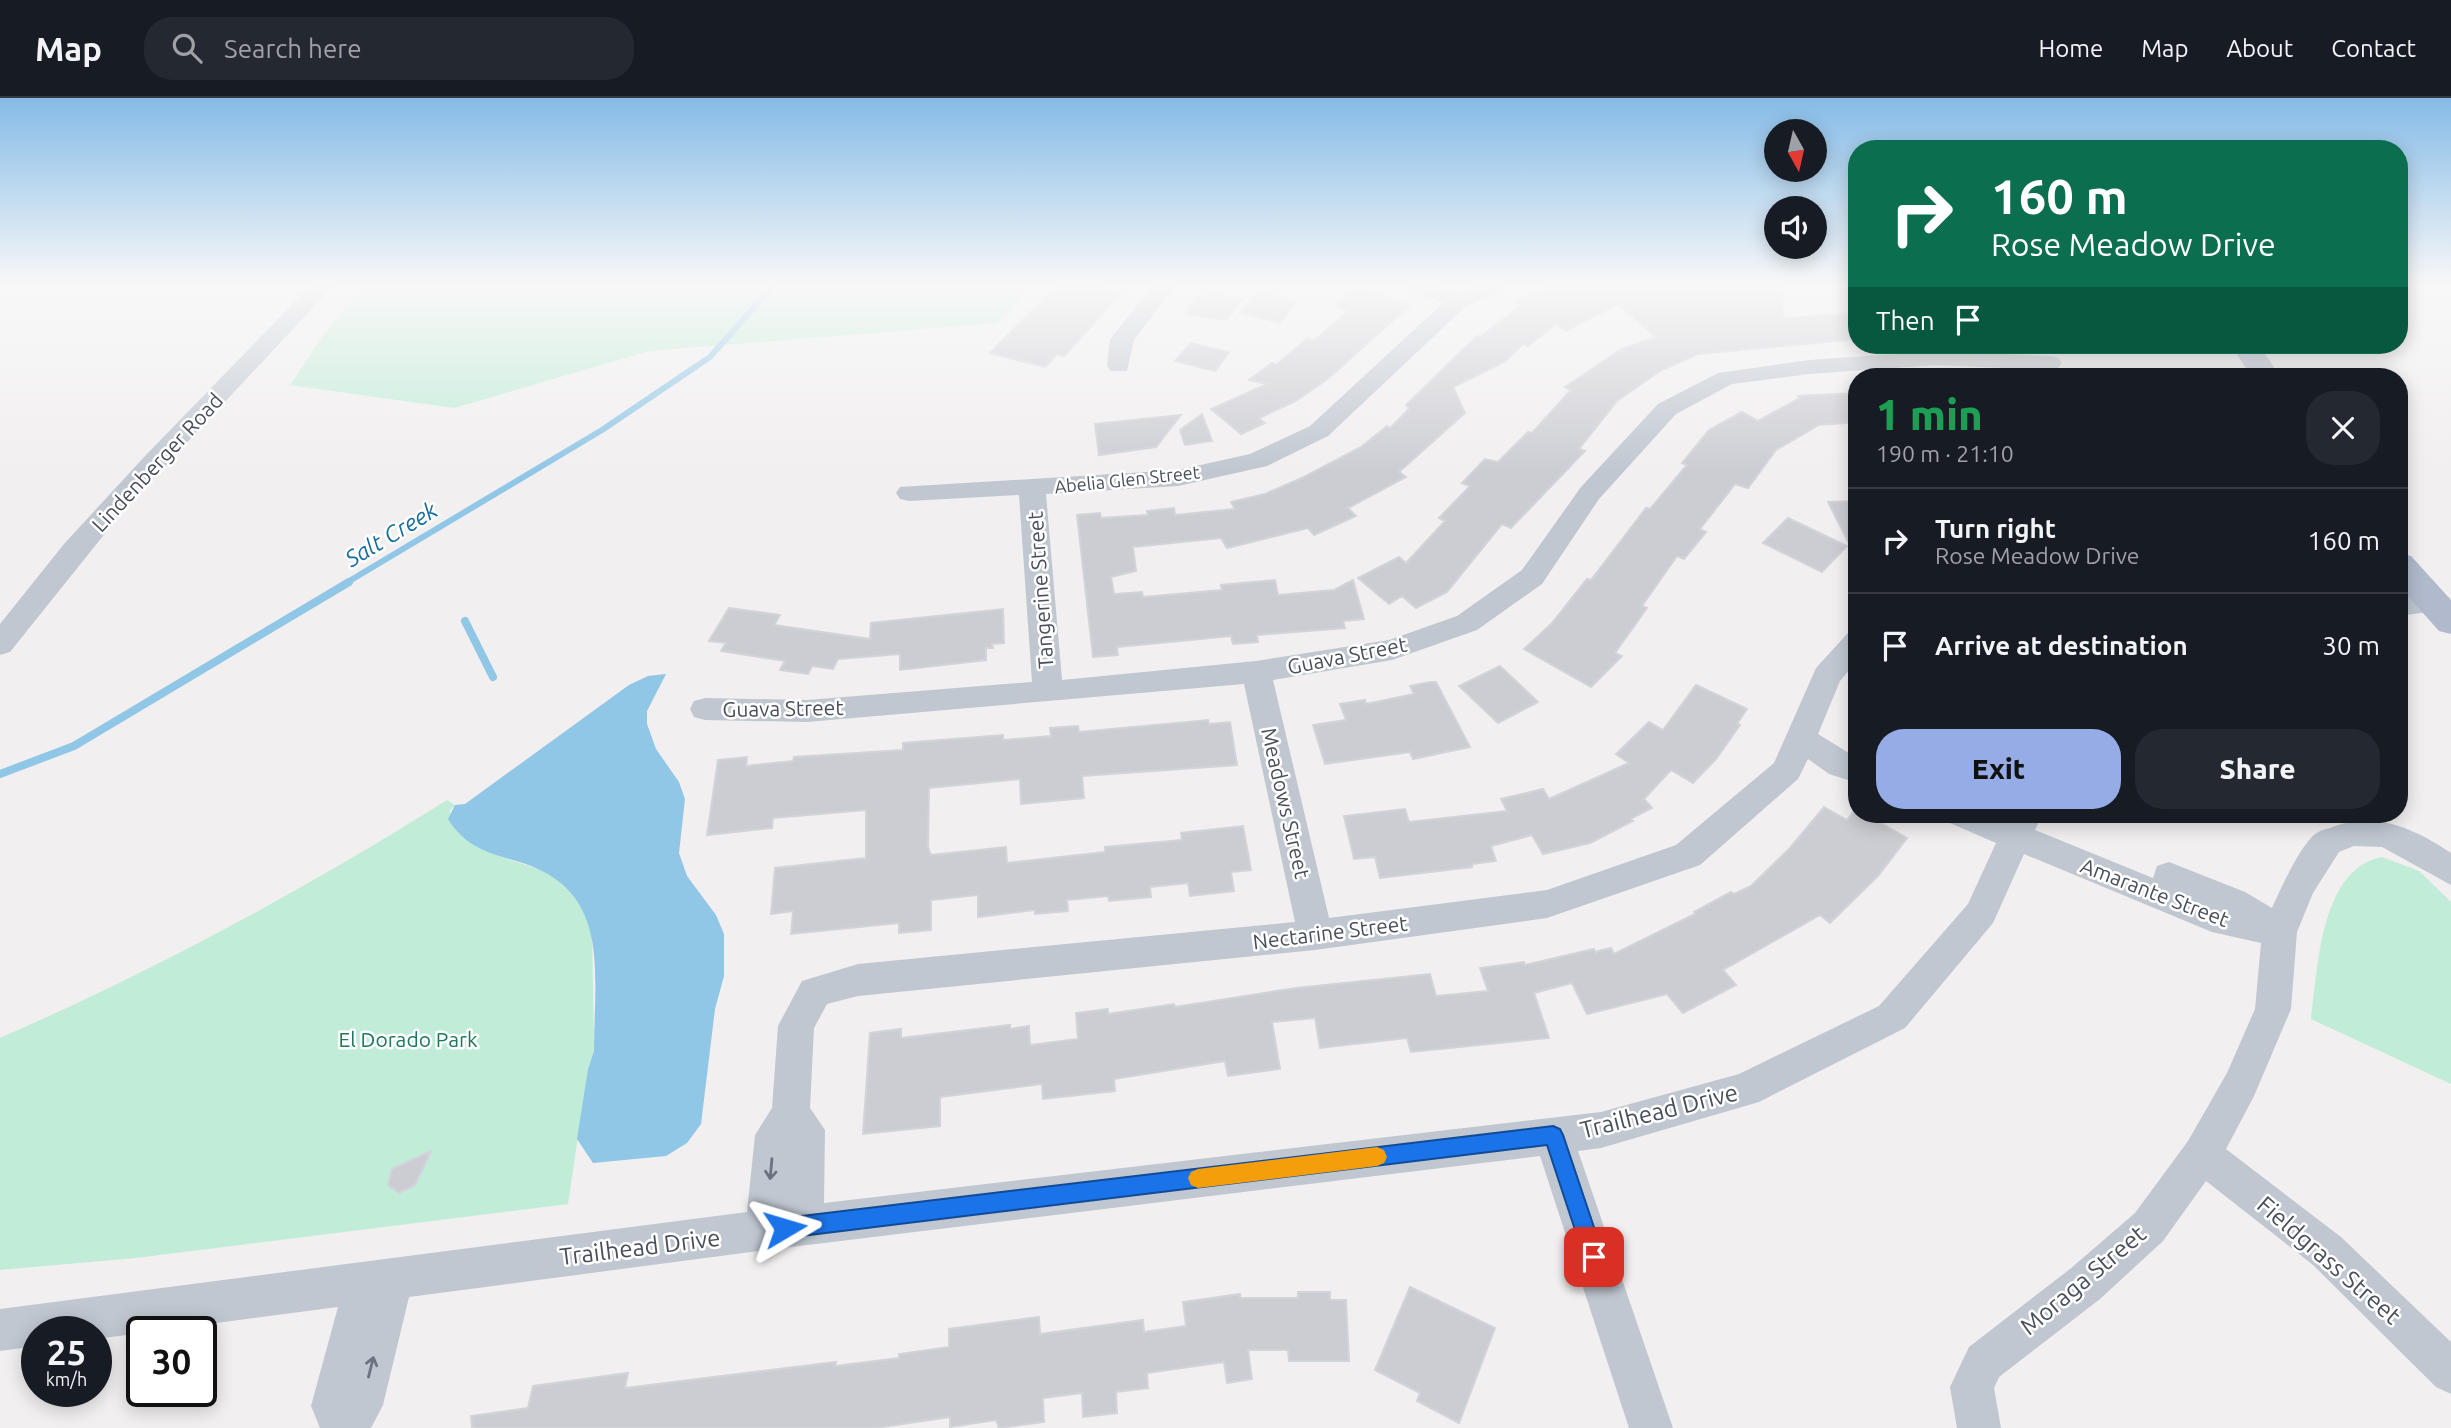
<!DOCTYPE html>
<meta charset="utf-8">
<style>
:root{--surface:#171b24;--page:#242831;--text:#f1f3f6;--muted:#9ea1a6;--line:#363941;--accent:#96ace7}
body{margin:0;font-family:Ubuntu,sans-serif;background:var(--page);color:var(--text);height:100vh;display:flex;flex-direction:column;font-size:26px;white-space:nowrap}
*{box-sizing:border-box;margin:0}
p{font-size:23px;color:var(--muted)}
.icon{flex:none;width:38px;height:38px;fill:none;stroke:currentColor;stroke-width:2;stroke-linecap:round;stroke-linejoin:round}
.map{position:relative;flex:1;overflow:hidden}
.side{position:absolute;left:1848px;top:270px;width:560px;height:455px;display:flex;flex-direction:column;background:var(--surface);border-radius:28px;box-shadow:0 4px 18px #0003}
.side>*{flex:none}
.top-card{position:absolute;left:1848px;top:42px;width:560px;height:214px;border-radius:28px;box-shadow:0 4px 18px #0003;background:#0b6e4f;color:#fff;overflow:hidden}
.needle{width:46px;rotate:172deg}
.tools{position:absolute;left:1764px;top:21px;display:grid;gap:14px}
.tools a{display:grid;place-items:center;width:63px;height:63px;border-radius:50%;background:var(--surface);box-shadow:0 4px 18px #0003;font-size:35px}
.speed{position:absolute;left:21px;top:1218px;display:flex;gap:14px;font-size:35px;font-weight:700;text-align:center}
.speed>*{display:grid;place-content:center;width:91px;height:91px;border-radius:50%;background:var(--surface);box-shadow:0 4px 18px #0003;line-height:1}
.speed small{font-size:18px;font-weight:400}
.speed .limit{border:4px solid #111;border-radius:10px;background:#fff;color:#111}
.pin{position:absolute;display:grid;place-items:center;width:60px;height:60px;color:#fff;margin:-30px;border-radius:14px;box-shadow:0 4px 10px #0006}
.me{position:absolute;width:77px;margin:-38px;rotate:83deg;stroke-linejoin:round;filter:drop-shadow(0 0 5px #0008)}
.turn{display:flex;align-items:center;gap:24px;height:147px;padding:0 28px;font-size:32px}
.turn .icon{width:91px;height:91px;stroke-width:2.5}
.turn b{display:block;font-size:49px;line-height:60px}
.then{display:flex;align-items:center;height:66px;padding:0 28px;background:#0003;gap:14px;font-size:26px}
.round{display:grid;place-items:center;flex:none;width:74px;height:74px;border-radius:28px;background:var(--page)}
.overview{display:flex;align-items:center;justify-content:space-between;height:119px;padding:0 28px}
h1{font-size:42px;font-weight:800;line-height:52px;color:#1e9e55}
.cta{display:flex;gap:14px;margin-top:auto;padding:14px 28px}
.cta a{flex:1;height:80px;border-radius:28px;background:var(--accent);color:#111;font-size:28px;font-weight:800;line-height:80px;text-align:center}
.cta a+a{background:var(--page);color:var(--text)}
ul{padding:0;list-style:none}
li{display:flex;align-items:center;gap:21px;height:105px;padding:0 28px;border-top:2px solid var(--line)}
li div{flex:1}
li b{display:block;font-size:26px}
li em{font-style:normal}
header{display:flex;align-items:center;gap:42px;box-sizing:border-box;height:98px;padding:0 35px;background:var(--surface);border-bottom:2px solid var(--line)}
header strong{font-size:33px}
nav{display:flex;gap:38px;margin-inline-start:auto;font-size:24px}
.search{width:490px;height:63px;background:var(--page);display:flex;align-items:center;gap:18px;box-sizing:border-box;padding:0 24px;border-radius:28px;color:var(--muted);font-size:26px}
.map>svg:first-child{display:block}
.green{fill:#c0ecd8}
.water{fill:#90c6e6}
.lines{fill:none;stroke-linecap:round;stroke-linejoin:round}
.stream-far1{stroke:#90c6e6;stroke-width:6}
.stream{stroke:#90c6e6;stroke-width:8}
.building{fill:#cccdd3;stroke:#d3d4da;stroke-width:2}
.minor{fill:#c0c7d0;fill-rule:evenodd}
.major{fill:#b0bacc;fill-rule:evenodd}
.oneway{stroke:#6c737e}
.route{fill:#1a73e8;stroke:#114b97;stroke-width:2}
.slow{fill:#f59e0b}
.labels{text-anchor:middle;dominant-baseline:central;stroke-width:5;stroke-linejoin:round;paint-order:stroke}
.far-street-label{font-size:18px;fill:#484f5b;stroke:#fff}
.street-label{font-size:21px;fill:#484f5b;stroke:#fff}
.park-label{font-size:21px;fill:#1e7759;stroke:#fff}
.water-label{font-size:23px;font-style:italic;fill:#166ca0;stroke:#fff}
.near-street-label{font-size:24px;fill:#484f5b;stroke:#fff}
</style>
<header>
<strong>Map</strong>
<div class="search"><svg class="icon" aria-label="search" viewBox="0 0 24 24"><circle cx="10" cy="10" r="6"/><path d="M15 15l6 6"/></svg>Search here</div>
<nav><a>Home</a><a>Map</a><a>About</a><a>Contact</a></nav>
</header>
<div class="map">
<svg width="2451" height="1330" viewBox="0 0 2451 1330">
<rect width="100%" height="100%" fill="#f1efef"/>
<g class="green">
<polygon points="363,188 1033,188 997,225 649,253 454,310 290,287 324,236"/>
<path d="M447,702L455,707L449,714L499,758L553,776L579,803L592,831L594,953L588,971L568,1106L135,1160L0,1172V940C155,872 304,792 447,702Z"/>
<path d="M2382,759L2419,773L2451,804V986L2311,921C2318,870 2320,771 2382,759Z"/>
</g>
<path class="water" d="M666,576L647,613V626L656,651L679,684L685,701L679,755L687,778L716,817L724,836V878L715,911L701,1026L687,1045L666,1058L593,1065L577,1041L588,971L594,953C594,870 613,789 513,762C485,754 464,747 448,721L455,707L465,706L629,587L648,578Z"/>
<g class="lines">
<polyline class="stream-far1" points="346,485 602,332 710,259 773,188"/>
<g class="stream">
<polyline points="465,523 493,579"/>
<polyline points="0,676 74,648 349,484"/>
</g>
</g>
<g class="building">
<polygon points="1057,188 1095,188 1122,194 1064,258 1057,256 1045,269 990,255"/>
<polygon points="1548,188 1782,188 1783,220 1857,215 1857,241 1698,256 1660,273 1617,303 1579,351 1585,353 1511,430 1502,426 1447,494 1416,510 1402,498 1389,506 1358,480 1399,459 1406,465 1445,423 1439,420 1470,388 1462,385 1485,361 1498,364 1528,334 1532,335 1571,292 1565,289 1620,252 1656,239 1618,206 1566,233 1556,226 1528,248 1523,246 1506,263 1453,289 1465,315 1399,374 1406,379 1348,410 1356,418 1314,437 1308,430 1227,450 1221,440 1133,449 1136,473 1111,479 1114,496 1142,494 1143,499 1222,492 1221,487 1275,482 1278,497 1334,492 1353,482 1364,521 1343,523 1345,530 1257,537 1258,544 1233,546 1231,538 1180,543 1117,549 1118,557 1093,559 1077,417 1100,415 1101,420 1148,417 1147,413 1174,410 1175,417 1235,411 1231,404 1265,396 1304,379 1361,349 1387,328 1390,330 1409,311 1406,307 1477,238 1480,239 1522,207 1515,203"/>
<polygon points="1358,189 1409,208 1329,280 1296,303 1259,320 1265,325 1241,336 1211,311 1267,286 1249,282 1272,265 1276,267 1308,240 1314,243 1348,213 1335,208"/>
<polygon points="1257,195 1272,197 1297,203 1280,225 1240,215"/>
<polygon points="1214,196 1243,201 1226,222 1186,216 1197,197 1212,199"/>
<polygon points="1191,245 1229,254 1215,273 1175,263"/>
<polygon points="1857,295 1857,324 1819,327 1776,352 1748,390 1735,386 1700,431 1706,434 1684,461 1677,458 1642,508 1647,510 1615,555 1622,558 1591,589 1524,551 1552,525 1587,481 1591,482 1646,410 1650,411 1687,367 1682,365 1709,332 1742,314 1758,323 1800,300 1798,298"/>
<polygon points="1202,316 1212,343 1185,347 1180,332"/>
<polygon points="1181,317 1156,349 1099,357 1095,326"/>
<polygon points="1857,403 1857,461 1828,404"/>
<polygon points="1788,420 1847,448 1822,474 1763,445"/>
<polygon points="729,510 780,517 774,527 870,541 871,525 1003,511 1004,545 992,546 993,550 986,550 986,562 900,572 900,556 838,561 833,571 812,568 808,576 780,572 785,563 721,553 726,545 709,543"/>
<polygon points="1500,568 1538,604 1498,625 1459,588"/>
<polygon points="1430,584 1436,584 1470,649 1413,661 1410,654 1325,666 1313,627 1346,622 1340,606 1365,602 1366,606 1414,596 1410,588"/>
<polygon points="1696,587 1747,611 1737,626 1740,627 1716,661 1693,685 1671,672 1644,701 1652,710 1630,721 1633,723 1590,745 1543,756 1532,737 1491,748 1496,763 1472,766 1472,769 1380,780 1375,759 1354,761 1344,718 1405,711 1409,724 1507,713 1501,701 1543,691 1549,701 1629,665 1616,656 1649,624 1663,632"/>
<polygon points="1208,622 1209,626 1230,624 1237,667 1082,678 1084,700 1021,706 1020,681 929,690 928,749 931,757 1006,749 1007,765 1105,754 1105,749 1182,742 1181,735 1243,728 1251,772 1231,774 1234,793 1190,798 1188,785 1150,789 1151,799 1109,803 1108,798 1067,802 1068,813 1035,816 1035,812 978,819 978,797 931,802 931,832 899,835 899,825 791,836 793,813 771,816 775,770 866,760 866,712 773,720 772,730 707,737 718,662 747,659 746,668 793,663 794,659 903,652 903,645 1003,637 1003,642 1051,638 1050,630 1078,628 1079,634"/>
<polygon points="1824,709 1847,722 1856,711 1857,716 1865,716 1907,740 1878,778 1830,825 1820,817 1723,872 1736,887 1683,915 1667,896 1587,916 1572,885 1534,895 1549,940 1411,954 1407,940 1320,950 1315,920 1272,924 1280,971 1228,978 1225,963 1114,981 1115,993 1043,1001 1042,986 940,999 940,1028 863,1036 870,935 901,931 901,940 1010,927 1010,931 1029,928 1030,947 1078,941 1076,915 1108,911 1108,916 1174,906 1175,909 1296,890 1430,876 1436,898 1488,893 1480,870 1524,864 1525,867 1594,851 1595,854 1611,850 1614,856 1695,816 1694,814 1731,794 1734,796 1751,788 1790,750"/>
<polygon points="431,1053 415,1087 399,1095 388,1087 392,1071"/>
<polygon points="1410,1189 1495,1230 1459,1325 1417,1303 1420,1295 1375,1272"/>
<polygon points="1298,1194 1330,1194 1330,1202 1346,1202 1349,1263 1289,1263 1288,1252 1248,1252 1252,1281 1227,1285 1224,1264 1147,1275 1148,1290 1116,1294 1117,1315 1083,1319 1082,1295 1043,1300 1044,1324 999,1330 996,1322 950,1329 950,1319 876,1330 472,1330 471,1318 528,1310 533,1288 628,1275 625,1290 836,1264 835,1268 899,1260 899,1256 949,1249 949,1231 1039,1219 1040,1236 1143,1222 1144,1234 1186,1228 1183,1204 1240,1196 1240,1200 1298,1200"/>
</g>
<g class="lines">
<g class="minor">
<polygon points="310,188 333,188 123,413 10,554 0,557 0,526 64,446 146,357"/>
<polygon points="1153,188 1175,188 1134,242 1127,273 1111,273 1107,268 1110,241"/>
<path d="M1409,188H1439L1458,195L1476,188H1505L1502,193L1466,208L1328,338L1267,368L1178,388L1046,396L1062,582L1256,563L1389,542L1457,518L1522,472L1581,389L1658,306L1718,275L1809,262L1936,253L2050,258L2058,260L2062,265L2058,270L2050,272L1936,267L1809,276L1732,286L1676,316L1599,401L1542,486L1477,532L1392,562L1273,582L1329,820L1547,792L1676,747L1774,665L1816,570L1847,536L1857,533V563L1840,583L1818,636L1857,660V685L1829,676L1808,661L1798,681L1700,767L1547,820L1315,852L858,898L827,906L814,930L810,1010L825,1032L824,1105L1601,1014L1739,976L1879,908L1968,806L1996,745L1950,725L1945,716H1994L2007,721L2010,716H2042L2035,732L2153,780L2157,768L2169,764L2245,794L2272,810C2280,792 2300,748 2315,736C2319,733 2326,731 2330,730C2374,712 2414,730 2451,755V787L2382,749L2354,748L2339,754L2313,795L2297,834L2291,911L2254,998L2226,1051L2341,1139L2451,1244V1296L2436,1289L2313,1167L2206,1083L2163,1143L2100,1201L1999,1279L1994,1290L2001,1330H1957L1950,1289L1969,1249L2070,1171L2135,1115L2188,1043L2227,975L2255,911L2261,845L2212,834L2024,756L1993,825L1905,930L1759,1004L1601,1050L1578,1053L1673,1330H1629L1540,1058L766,1152L409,1199L383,1307L371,1330H320L311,1308L338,1209L96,1241V1234H37V1248L0,1253V1211L747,1114L755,1037L772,1010L778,928L802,883L858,866L1295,824L1244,586L807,624L705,622L694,619L690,611L694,603L705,600L807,602L1032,584L1019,397L909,403L900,401L896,395L900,389L1178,372L1250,356L1310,328L1443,205L1412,193Z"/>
<polygon points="2432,495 2442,498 2446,505 2442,512 2399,518 2399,498"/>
</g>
<g class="major">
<polygon points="2231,247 2259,247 2280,278 2251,278"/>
<polygon points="2399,455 2411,458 2451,502 2451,536 2439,533 2399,488"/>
</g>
</g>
<defs><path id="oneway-shaft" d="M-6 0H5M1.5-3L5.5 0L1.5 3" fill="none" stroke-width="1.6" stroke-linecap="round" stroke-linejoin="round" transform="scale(1.75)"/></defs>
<g class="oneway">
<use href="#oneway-shaft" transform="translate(771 1071) rotate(95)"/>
<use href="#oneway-shaft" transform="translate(371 1269) rotate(-76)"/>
</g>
<linearGradient id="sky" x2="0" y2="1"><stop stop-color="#85bbe7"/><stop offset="0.5" stop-color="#f9f8f8"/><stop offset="1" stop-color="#f9f8f8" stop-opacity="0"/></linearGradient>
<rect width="2451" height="374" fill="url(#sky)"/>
<polygon class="route" points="1553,1028 1560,1031 1563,1037 1604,1159 1601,1167 1594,1170 1587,1167 1584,1159 1547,1047 785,1140 778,1137 775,1130 778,1123 785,1120"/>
<polygon class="slow" points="1377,1049 1384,1052 1387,1059 1384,1065 1377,1068 1198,1090 1191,1087 1188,1080 1191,1074 1198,1071"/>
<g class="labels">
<g class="far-street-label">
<text transform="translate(1127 381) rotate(-6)">Abelia Glen Street</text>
</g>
<g class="street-label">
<text transform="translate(157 364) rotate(-47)">Lindenberger Road</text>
<text transform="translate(1040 492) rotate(-94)">Tangerine Street</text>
<text transform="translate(1347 557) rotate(-11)">Guava Street</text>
<text transform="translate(783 610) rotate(-1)">Guava Street</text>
<text transform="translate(1286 705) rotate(77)">Meadows Street</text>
<text transform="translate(2155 794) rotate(21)">Amarante Street</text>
<text transform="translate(1330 834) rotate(-7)">Nectarine Street</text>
</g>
<g class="park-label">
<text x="408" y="941">El Dorado Park</text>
</g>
<g class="water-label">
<text transform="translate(391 436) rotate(-31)">Salt Creek</text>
</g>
<g class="near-street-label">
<text transform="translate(1659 1013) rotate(-14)">Trailhead Drive</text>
<text transform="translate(640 1149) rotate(-7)">Trailhead Drive</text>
<text transform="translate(2329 1162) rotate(41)">Fieldgrass Street</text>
<text transform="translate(2083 1182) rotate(-40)">Moraga Street</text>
</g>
</g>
</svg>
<div class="tools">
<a><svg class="needle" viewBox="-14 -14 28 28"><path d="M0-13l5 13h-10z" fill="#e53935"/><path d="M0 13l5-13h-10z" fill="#9ea1a6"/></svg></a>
<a><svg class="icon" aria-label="sound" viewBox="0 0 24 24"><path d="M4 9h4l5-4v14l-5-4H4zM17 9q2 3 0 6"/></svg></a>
</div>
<div class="speed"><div>25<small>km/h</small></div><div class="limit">30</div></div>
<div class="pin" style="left:1594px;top:1159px;background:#d93025"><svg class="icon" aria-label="arrive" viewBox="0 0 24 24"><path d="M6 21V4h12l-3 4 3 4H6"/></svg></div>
<svg class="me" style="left:785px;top:1130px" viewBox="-20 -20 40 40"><path d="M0-17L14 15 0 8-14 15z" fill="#1a73e8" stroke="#fff" stroke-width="4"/></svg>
<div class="top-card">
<div class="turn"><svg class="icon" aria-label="right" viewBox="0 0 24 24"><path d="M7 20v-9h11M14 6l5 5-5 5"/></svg><div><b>160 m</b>Rose Meadow Drive</div></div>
<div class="then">Then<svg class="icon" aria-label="arrive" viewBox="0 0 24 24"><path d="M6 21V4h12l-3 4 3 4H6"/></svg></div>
</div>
<section class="side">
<div class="overview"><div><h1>1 min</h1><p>190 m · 21:10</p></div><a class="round"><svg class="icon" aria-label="close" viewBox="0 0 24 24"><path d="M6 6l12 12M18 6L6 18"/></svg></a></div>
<ul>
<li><svg class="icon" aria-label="right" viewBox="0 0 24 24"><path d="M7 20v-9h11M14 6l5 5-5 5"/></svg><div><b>Turn right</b><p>Rose Meadow Drive</p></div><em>160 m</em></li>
<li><svg class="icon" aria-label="arrive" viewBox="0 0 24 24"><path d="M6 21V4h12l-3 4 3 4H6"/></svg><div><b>Arrive at destination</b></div><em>30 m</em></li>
</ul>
<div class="cta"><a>Exit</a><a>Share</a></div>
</section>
</div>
